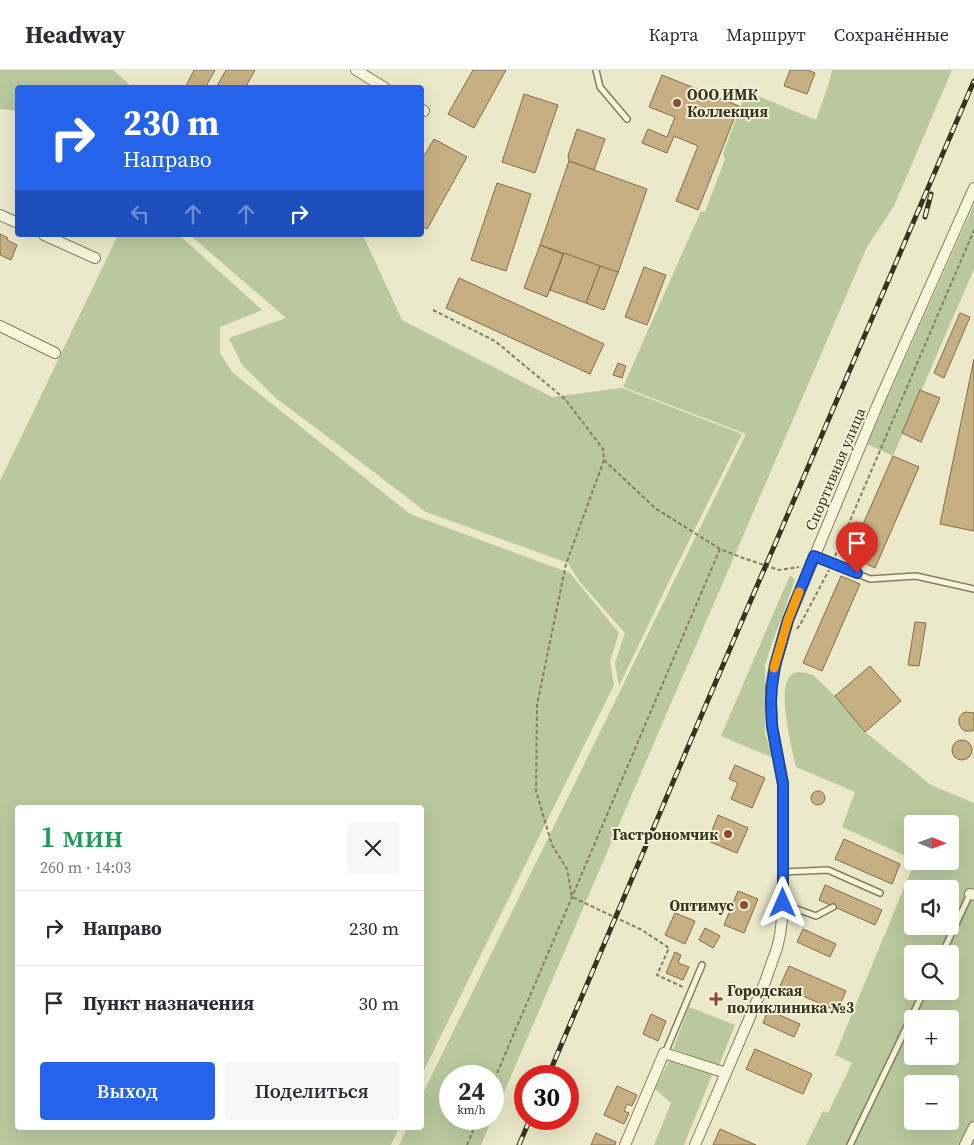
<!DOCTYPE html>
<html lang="ru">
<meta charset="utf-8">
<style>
:root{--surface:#fff;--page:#f7f7f7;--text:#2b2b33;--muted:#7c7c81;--line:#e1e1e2;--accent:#2563eb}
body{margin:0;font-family:"Source Serif 4",serif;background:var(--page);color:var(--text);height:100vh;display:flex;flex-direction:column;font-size:19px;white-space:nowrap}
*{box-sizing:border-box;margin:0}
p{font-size:16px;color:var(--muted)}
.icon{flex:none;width:28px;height:28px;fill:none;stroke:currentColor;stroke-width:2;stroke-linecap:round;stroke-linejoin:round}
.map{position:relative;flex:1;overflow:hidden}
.drawer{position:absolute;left:15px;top:735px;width:409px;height:325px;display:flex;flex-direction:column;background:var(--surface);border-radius:5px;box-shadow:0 5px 20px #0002}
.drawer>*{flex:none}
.guide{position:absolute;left:15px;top:15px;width:409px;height:152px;border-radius:5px;box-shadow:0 5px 20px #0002;background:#2563eb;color:#fff;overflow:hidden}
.needle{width:32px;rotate:91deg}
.tools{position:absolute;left:904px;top:745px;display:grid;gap:10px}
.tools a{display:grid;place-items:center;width:55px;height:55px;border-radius:5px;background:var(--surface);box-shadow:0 5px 20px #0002;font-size:25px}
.speed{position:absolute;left:439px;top:995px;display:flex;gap:10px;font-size:25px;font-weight:700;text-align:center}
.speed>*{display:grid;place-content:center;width:65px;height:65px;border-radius:50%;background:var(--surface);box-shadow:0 5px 20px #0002;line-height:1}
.speed small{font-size:12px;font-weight:400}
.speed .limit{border:8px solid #d22;background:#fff;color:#111}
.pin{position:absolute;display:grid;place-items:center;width:42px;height:42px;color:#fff;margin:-51px -21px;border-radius:50% 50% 50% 0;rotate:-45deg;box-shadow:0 0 5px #0007}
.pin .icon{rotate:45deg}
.me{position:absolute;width:55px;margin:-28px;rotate:0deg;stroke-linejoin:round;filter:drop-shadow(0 0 4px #0008)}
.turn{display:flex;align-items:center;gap:18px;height:105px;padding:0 25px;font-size:22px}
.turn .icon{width:65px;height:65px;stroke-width:2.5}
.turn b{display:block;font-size:35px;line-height:42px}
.lanes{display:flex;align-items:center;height:48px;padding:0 25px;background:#0003;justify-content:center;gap:25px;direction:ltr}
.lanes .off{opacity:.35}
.round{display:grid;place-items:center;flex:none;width:52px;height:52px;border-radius:5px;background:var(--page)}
.overview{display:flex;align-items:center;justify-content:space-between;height:85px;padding:0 25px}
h1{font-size:30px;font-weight:600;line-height:38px;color:#1e9e55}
.button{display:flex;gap:10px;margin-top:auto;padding:10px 25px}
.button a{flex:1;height:58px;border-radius:5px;background:var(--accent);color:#fff;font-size:20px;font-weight:600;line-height:58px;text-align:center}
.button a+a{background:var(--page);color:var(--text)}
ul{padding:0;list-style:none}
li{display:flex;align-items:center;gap:15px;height:75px;padding:0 25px;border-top:1px solid var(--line)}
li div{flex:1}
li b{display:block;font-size:19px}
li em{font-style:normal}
header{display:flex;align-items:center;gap:30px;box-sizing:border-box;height:70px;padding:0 25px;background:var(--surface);border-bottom:1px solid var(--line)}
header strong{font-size:24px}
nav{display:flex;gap:28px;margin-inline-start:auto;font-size:18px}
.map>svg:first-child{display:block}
.green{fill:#b9c99d;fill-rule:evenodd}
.building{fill:#c6af82;stroke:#846d46}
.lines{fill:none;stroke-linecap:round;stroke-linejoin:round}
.service-casing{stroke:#867d5f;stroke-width:8}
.minor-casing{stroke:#867d5f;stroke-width:12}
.path{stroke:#867d5f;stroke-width:2;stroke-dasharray:4 2.5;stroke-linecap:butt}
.service{stroke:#f7f5db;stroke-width:5}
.minor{stroke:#f7f5db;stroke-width:10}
.rail-casing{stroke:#383221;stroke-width:5}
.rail{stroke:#f3f2d8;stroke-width:3;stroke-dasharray:9;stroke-linecap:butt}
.route-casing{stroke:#184099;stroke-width:12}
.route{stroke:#2563eb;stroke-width:9}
.slow{stroke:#f59e0b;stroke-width:9}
.poi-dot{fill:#914933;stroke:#f3f2d8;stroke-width:2}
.labels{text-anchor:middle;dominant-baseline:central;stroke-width:4;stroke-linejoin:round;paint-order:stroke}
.poi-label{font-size:15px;font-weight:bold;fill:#383221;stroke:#f3f2d8;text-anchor:start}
.street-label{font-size:15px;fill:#383221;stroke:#f3f2d8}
</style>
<header>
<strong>Headway</strong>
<nav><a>Карта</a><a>Маршрут</a><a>Сохранённые</a></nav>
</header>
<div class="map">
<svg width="974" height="1075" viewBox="0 0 974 1075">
<rect width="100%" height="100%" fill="#ebe9c9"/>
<g class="green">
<polygon points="0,0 113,0 132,17 18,18 17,41 0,39"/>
<polygon points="832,0 952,0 894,136 867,177 493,1048 492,1006 450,1006 450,1049 492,1049 481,1075 399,1075 407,1058 421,1058 421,1027 427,1015 746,364 623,317 701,141 705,142 725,89 723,84 746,21 816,50 828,16"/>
<polygon points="974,135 974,199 893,386 867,374"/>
<polygon points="118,165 179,165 262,240 220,257 220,283 232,302 410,444 570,503 619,563 610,591 614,615 421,1006 421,738 18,738 18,1058 399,1058 391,1075 0,1075 0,411"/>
<polygon points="190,165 363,165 402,250 552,327 622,318 742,364 675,499 619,616 615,593 625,563 579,511 568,493 426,442 332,370 277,329 242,295 229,268 286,248"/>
<polygon points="790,505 795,510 782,547 772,573 765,596 765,663 773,688 721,666"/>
<path d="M798,602L806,603L813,605L835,626L865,662L931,715L974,733V1075H806L823,1041L828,1043L852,993L835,985L915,791H950V754H912V789L842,757L855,722L796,697C792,679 776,618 791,605C793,603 795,603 798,602ZM912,819H950V856H912ZM912,884H950V921H912ZM912,949H950V986H912ZM912,1014H950V1051H912Z"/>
<polygon points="689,937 735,955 719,995 673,979"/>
<polygon points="669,991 712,1005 684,1075 654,1075 671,1033 655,1019"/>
</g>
<g class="building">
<polygon points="194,0 215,0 205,18 185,18"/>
<polygon points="226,0 255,0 245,18 216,18"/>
<polygon points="473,0 506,0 474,58 448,44"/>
<polygon points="790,0 808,0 815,3 807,24 784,16"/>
<polygon points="662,5 739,36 698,140 676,131 698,76 674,66 667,83 642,73 648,59 667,67 675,47 649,37"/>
<polygon points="524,24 558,35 535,103 502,92"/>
<polygon points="577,59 605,69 594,100 569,91 568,86"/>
<polygon points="434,69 467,87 427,159 421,156 421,91"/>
<polygon points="569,91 647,119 618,203 540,175"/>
<polygon points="497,113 531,124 506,201 471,190"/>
<polygon points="0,164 8,168 7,170 17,175 11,190 0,185"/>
<polygon points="540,175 563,184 547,227 524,218"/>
<polygon points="564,183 600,196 586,233 550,220"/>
<polygon points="600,196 618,202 604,240 586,233"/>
<polygon points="644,197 666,205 647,255 625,247"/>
<polygon points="459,208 604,274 590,304 446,238"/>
<polygon points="960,243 970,247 944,308 934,303"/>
<polygon points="974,289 974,461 940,454"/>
<polygon points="618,293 626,296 622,308 613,305"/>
<polygon points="920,320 940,328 921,372 902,363"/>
<polygon points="893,386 919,397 875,498 849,486"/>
<polygon points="841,506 860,514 822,601 803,593"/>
<polygon points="915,552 926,553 919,596 908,595"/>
<polygon points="870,596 901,631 865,662 835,626"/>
<polygon points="966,642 974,643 974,660 972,661 965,661 962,659 959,654 959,648 963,643"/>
<circle cx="962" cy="680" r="10"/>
<polygon points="735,695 765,708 752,738 731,729 738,713 729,709"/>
<circle cx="818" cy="728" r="7"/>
<polygon points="718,745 748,758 737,783 708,771"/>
<polygon points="844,769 900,794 892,814 835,789"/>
<polygon points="825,815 882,840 875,855 819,830"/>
<polygon points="738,821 758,829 744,863 724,855"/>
<polygon points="675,843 695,851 685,874 665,865"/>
<polygon points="705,858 720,866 713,878 699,870"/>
<polygon points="803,859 836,874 830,887 797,872"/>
<polygon points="675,882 681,885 678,893 689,897 683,910 666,903"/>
<polygon points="789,896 846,921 837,941 780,916"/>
<polygon points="768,940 800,954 794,967 763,953"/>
<polygon points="651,944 666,951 658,971 643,964"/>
<polygon points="755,979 812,1004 803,1024 746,999"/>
<polygon points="617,1016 637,1025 632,1036 627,1034 624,1041 629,1043 624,1054 604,1045"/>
<polygon points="720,1059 756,1075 713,1075"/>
<polygon points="596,1063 616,1072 615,1075 591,1075"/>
</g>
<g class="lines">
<g class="service-casing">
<g id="service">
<polyline points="596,0 600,17 627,49"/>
<polyline points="815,486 870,509 916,506 974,519"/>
<polyline points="783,802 828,800 880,823"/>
<polyline points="783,834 816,846 833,837"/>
<polyline points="942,884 970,824"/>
<polyline points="665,983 702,895"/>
<polyline points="850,1075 924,921"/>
</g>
</g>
<g class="minor-casing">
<g id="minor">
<polyline points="356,0 385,18"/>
<polyline points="421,39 424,41"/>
<polyline points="0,145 18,153"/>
<polyline points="44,165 95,188"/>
<polyline points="0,256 55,283"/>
<polyline points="970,824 974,825"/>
<polyline points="625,1075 664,983 726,1003"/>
<polyline points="695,1075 765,912 777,878 780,865 783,841 783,714 772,656 771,632 771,616 775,595 788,550 877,336 974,118"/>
<polyline points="965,1075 974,1057"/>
</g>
</g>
<g class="path">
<polyline points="433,240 495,271 565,329 603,379 604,390 566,494 537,635 536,721 552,775 567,799 572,827 642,860 669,878 657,905 685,918"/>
<polyline points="604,390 655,438 720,479 743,488 779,500 799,497"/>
<polyline points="835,486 974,160"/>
<polyline points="797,559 801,553 829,500"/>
<polyline points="492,1015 720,479"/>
<polyline points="467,1075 478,1049"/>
</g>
<use href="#service" class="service"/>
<use href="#minor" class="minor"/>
<g class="rail-casing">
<g id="rail">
<polyline points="925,147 931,124"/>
<polyline points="548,1006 705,637 974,11"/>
<polyline points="519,1075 530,1049"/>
</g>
</g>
<use href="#rail" class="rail"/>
</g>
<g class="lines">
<g class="route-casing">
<polyline id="route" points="783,833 783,714 772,656 771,632 772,616 775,596 788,550 814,486 857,503"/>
</g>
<use href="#route" class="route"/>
<polyline class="slow" points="774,598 788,550 799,522"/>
</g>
<g class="poi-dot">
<circle cx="677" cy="33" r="5"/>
<circle cx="728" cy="764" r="5"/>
<circle cx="744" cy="835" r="5"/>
<path d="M713.5 921.5h5v5h5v5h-5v5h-5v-5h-5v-5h5z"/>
</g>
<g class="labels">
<g class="poi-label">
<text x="687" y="24">ООО ИМК<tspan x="687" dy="17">Коллекция</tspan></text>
<text x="718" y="764" text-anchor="end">Гастрономчик</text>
<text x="734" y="835" text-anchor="end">Оптимус</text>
<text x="727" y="920">Городская<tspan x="727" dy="17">поликлиника №3</tspan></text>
</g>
<g class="street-label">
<text transform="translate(835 399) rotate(-67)">Спортивная улица</text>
</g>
</g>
</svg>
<div class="tools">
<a><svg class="needle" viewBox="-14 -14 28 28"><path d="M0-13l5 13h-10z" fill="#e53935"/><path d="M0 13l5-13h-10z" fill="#7c7c81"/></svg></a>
<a><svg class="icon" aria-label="sound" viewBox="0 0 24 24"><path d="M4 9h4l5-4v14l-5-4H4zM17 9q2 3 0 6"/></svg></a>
<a><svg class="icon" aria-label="search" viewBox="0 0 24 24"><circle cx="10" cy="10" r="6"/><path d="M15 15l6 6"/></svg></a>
<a>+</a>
<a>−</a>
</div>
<div class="speed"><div>24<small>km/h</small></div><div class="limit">30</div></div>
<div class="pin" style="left:857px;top:503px;background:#d93025"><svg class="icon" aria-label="arrive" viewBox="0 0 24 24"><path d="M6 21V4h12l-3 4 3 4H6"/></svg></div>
<svg class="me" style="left:783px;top:833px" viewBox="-20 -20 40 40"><path d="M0-17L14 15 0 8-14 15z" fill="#2563eb" stroke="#fff" stroke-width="4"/></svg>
<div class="guide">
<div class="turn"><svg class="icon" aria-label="right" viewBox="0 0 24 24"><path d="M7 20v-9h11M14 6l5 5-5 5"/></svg><div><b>230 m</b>Направо</div></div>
<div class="lanes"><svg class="icon off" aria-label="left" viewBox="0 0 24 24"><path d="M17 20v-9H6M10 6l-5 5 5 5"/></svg><svg class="icon off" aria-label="ahead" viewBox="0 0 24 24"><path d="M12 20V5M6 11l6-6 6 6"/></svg><svg class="icon off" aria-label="ahead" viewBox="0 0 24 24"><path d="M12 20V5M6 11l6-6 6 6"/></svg><svg class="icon" aria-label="right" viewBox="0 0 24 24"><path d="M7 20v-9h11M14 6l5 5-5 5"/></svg></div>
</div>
<section class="drawer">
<div class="overview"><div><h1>1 мин</h1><p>260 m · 14:03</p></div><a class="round"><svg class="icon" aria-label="close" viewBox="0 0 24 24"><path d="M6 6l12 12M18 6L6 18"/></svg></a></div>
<ul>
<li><svg class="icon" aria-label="right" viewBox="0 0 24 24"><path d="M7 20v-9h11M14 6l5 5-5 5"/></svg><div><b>Направо</b></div><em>230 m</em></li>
<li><svg class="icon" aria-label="arrive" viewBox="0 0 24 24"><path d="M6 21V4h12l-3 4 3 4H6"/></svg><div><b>Пункт назначения</b></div><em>30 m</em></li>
</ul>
<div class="button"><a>Выход</a><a>Поделиться</a></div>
</section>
</div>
